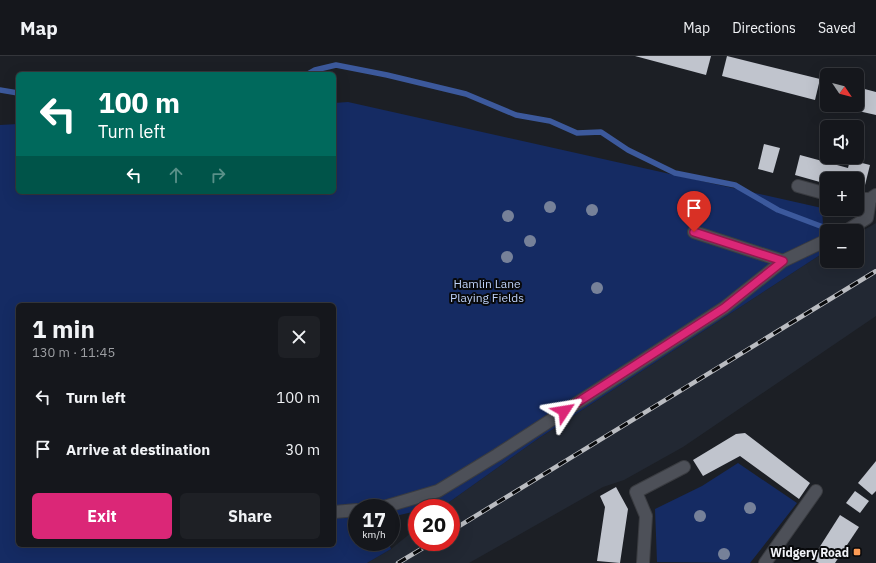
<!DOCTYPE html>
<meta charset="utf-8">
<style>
:root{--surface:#15171c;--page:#1e2025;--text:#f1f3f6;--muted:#9d9fa3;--line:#34363b;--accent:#db2777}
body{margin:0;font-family:"IBM Plex Sans",sans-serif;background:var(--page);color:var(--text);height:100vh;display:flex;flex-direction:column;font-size:15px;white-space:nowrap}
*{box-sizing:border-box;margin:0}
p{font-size:13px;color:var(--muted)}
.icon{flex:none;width:22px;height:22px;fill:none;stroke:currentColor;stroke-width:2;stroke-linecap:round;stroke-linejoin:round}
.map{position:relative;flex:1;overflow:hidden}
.sheet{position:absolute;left:16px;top:247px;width:320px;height:244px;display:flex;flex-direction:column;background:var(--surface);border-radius:6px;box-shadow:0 4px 16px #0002,0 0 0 1px var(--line)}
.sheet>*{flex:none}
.hud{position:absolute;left:16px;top:16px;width:320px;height:122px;border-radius:6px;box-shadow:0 4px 16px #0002,0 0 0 1px var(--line);background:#00695c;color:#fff;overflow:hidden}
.needle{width:26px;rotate:125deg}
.fabs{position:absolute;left:820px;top:12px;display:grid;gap:8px}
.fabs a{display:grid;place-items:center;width:44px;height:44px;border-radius:6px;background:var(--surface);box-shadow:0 4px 16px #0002,0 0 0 1px var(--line);font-size:20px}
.speed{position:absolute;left:348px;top:443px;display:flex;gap:8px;font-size:20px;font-weight:700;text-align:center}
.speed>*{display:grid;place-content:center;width:52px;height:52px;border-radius:50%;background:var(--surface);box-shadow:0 4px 16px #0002,0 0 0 1px var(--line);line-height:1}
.speed small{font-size:10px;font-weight:400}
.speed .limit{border:6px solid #d22;background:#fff;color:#111}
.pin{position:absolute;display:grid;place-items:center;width:34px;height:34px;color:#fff;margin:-41px -17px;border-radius:50% 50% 50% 0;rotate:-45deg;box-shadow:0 0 4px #0007}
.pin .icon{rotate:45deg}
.me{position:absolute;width:44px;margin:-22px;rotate:57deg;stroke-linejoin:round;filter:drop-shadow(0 0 3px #0008)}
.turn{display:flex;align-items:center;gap:14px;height:84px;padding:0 16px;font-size:18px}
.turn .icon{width:52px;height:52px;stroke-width:2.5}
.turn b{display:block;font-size:28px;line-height:34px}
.lanes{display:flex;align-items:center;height:38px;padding:0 16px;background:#0003;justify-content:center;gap:20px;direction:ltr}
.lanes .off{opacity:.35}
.round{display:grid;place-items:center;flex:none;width:42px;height:42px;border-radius:6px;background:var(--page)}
.headline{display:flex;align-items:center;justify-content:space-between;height:68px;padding:0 16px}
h1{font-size:24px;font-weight:800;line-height:30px}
.cta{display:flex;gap:8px;margin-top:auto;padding:8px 16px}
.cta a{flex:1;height:46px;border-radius:6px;background:var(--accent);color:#fff;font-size:16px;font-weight:800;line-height:46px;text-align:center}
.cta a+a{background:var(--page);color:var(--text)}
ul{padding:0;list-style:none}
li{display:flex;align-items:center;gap:12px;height:52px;padding:0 16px}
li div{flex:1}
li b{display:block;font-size:15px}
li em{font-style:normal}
header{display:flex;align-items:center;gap:24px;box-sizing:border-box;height:56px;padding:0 20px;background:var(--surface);border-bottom:1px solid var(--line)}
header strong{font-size:19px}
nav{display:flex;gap:22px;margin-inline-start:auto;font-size:14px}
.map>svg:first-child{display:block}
.built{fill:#222833}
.green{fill:#152b63;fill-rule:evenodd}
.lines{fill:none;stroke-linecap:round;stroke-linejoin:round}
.stream{stroke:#3c599c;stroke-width:5.5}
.building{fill:#c0c4cd}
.minor-casing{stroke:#3a3c41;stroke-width:14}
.minor{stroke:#4d5058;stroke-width:12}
.rail-casing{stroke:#babcc1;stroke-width:4.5}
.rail{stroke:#08090b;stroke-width:3;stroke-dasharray:9;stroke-linecap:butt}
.tree{fill:#768199}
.route-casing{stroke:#8e194d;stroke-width:10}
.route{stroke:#db2777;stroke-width:7}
.poi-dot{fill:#fd9c56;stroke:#08090b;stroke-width:1.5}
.labels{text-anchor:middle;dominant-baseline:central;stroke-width:4;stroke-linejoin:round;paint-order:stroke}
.park-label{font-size:12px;fill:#bfd2f8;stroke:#08090b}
.poi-label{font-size:12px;font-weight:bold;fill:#f1f3f8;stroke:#08090b;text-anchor:end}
</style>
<header>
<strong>Map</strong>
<nav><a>Map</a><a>Directions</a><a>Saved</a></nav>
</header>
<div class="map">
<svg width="876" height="507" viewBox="0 0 876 507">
<rect width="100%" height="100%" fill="#1c1f25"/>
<polygon class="built" points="876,167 876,260 683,391 624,424 603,431 469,507 367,507 391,493 417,472 417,486 451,486 451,452 441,452 445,449 539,382 820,199 827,195 827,205 857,205 857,178"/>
<g class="green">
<path d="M348,46L822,152L824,186L820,199L539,382L445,449L431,452H417V455L391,461V452H357V486H388L391,493L367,507H0V69L18,68V136H334V47ZM18,249H334V489H18Z"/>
<polygon points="738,407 797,447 750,507 657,506 655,453 702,430"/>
</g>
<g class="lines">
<g class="stream">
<polyline points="308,18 315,14 336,9 387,19 466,38 516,59 550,65 577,77 601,76 628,94 675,117 735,129 778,154 831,174"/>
<polyline points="0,34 18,37"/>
</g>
</g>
<g class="building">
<polygon points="635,0 711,0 706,19"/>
<polygon points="727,0 820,23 815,44 722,20"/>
<polygon points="857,31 876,36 876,59 836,50 857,49"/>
<polygon points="764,88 780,92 773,117 758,113"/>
<polygon points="800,99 848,112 850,104 870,109 863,137 857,136 857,123 827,123 827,128 795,119"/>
<polygon points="745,377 810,427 799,443 740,400 703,420 693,404 736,378"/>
<polygon points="876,405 876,435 872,439 858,427"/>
<polygon points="616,431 628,453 620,507 597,505 605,451 600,440"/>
<polygon points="855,435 869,445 860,457 846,447"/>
<polygon points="840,459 859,471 835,507 819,507 812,503"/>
</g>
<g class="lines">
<g class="minor-casing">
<g id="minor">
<polyline points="798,130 827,138"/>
<polyline points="857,143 870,143 876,139"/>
<polyline points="846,175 867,162 870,143"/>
<polyline points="694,176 783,205"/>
<polyline points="374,452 384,451 438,435 497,399 724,252 783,205 827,184"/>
<polyline points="334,456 357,454"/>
<polyline points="643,507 646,460 636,436 684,411"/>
<polyline points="765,507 816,435"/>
</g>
</g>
<use href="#minor" class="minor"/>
<g class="rail-casing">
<g id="rail">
<polyline points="451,475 876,215"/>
<polyline points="398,507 433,486"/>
</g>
</g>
<use href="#rail" class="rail"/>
</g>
<g class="tree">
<circle cx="550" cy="151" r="6"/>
<circle cx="592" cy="154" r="6"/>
<circle cx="508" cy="160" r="6"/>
<circle cx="530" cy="185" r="6"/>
<circle cx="507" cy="201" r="6"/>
<circle cx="597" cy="232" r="6"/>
<circle cx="750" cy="452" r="6"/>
<circle cx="700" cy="460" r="6"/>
<circle cx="724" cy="498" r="6"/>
</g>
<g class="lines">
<g class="route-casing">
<polyline id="route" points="564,355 724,252 783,205 694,176"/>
</g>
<use href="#route" class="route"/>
</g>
<rect class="poi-dot" x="853" y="492" width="8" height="8" rx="2"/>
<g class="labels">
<g class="park-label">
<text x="487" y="227">Hamlin Lane<tspan x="487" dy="14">Playing Fields</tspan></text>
</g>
<g class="poi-label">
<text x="849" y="496">Widgery Road</text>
</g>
</g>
</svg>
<div class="fabs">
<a><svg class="needle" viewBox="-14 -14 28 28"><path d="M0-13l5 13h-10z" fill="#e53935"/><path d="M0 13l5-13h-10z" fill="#9d9fa3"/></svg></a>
<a><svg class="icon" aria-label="sound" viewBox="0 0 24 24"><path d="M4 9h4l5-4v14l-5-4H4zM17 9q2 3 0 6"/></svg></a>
<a>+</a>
<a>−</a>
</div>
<div class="speed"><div>17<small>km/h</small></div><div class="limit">20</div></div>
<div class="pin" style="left:694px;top:176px;background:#d93025"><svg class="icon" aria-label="arrive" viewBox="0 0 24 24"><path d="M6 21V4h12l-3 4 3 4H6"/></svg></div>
<svg class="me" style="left:564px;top:355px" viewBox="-20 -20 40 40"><path d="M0-17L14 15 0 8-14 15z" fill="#db2777" stroke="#fff" stroke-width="4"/></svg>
<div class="hud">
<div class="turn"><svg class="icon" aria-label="left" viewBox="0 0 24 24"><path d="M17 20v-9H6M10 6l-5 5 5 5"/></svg><div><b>100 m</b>Turn left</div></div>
<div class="lanes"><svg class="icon" aria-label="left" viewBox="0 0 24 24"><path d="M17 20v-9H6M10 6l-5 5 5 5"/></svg><svg class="icon off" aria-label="ahead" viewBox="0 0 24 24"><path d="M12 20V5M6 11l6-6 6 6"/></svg><svg class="icon off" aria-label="right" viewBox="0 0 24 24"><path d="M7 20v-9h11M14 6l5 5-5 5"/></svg></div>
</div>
<section class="sheet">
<div class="headline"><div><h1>1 min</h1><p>130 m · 11:45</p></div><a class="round"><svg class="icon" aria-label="close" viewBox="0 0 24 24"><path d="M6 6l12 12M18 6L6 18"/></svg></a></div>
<ul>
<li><svg class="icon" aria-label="left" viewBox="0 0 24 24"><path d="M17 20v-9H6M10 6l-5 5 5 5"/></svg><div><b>Turn left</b></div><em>100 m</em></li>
<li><svg class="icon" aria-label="arrive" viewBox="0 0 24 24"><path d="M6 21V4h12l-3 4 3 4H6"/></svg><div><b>Arrive at destination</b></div><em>30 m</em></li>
</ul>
<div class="cta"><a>Exit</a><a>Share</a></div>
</section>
</div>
